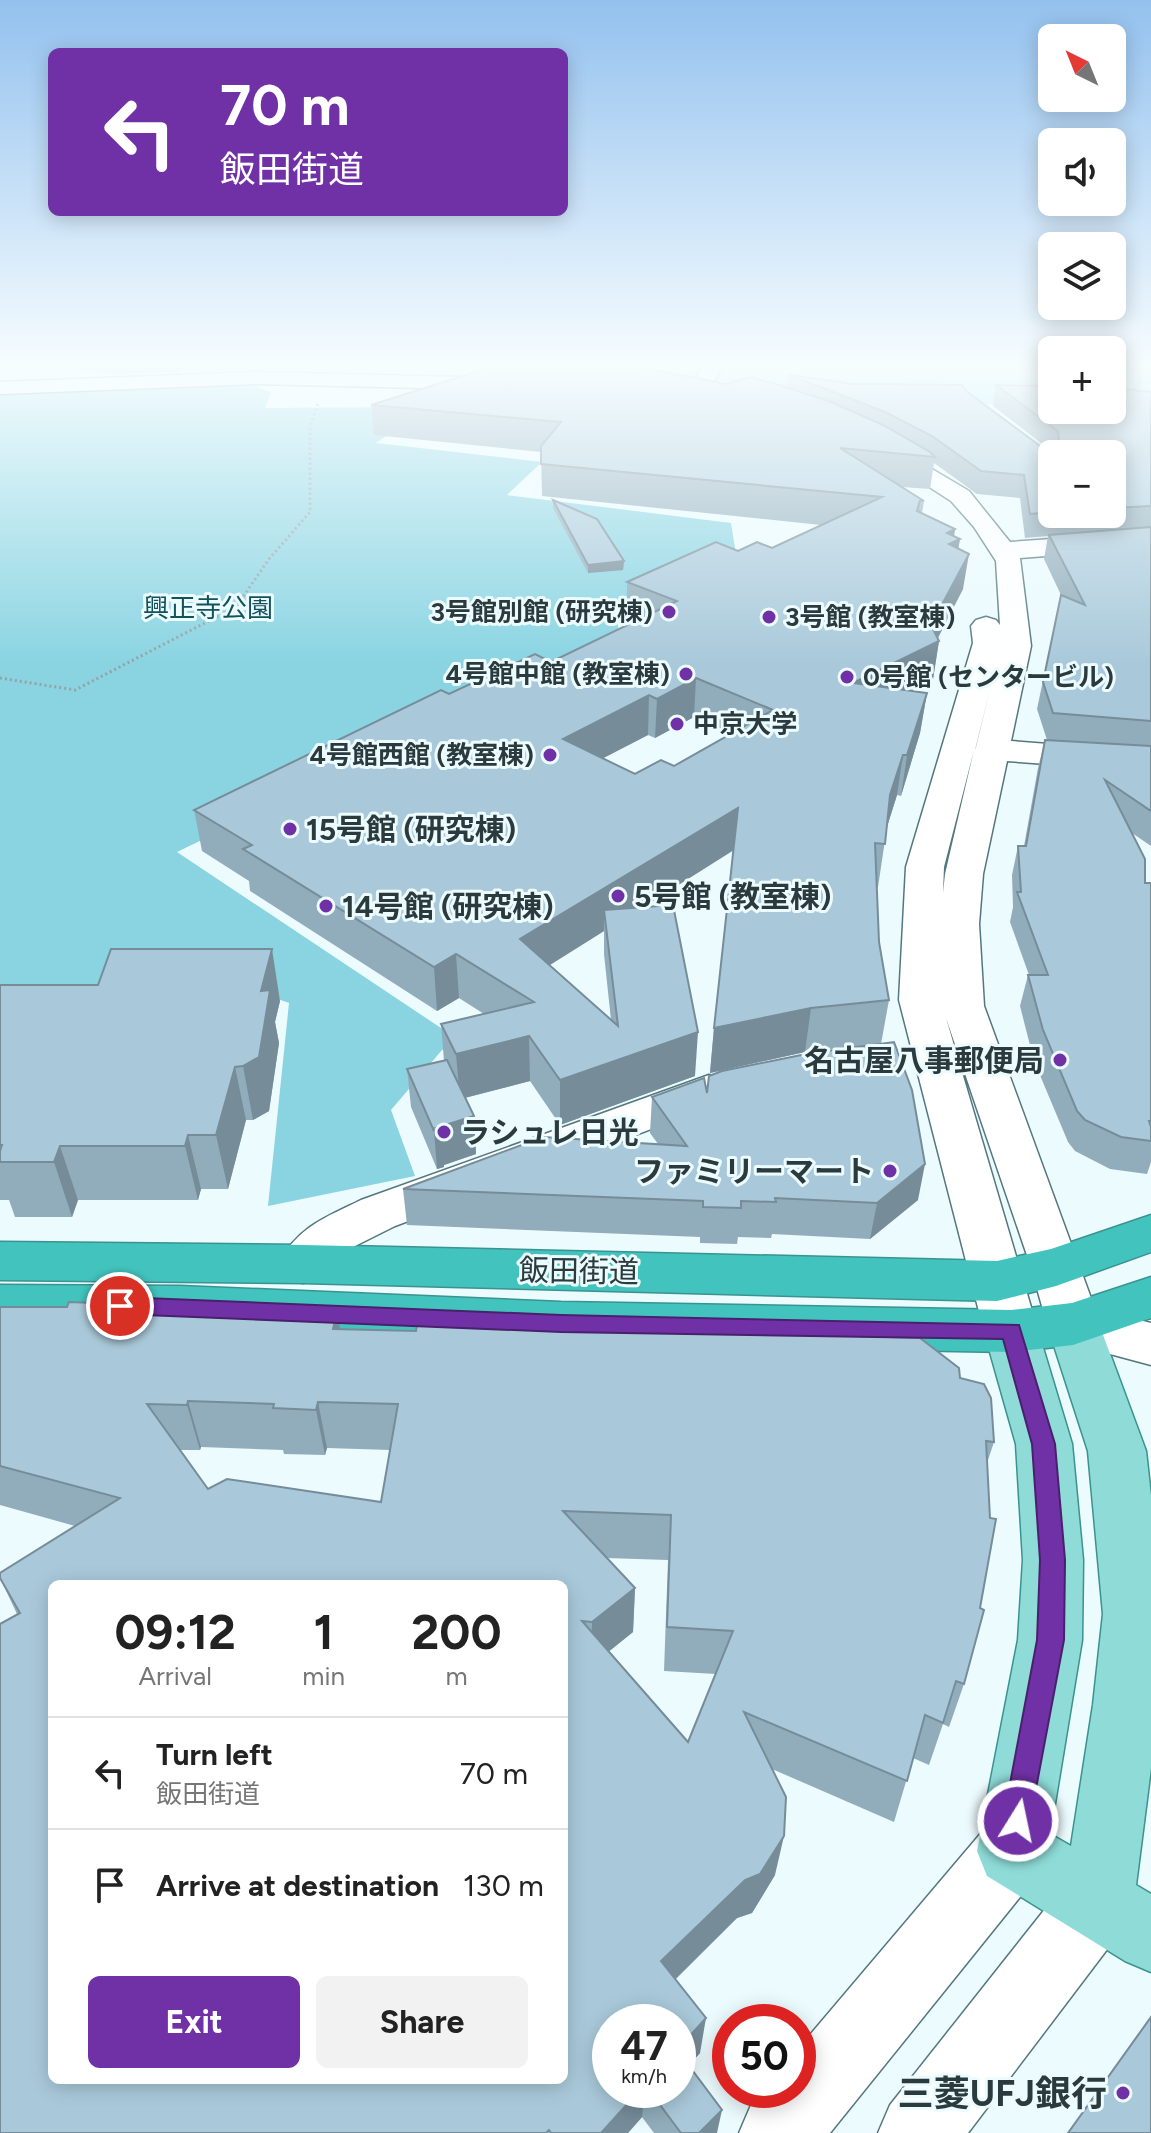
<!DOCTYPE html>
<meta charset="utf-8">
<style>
:root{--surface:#fff;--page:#f2f2f2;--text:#222;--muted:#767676;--line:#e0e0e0;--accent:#7131a6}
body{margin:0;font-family:Figtree,"Noto Sans JP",sans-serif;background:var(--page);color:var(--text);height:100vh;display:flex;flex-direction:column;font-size:30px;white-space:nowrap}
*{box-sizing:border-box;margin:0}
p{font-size:26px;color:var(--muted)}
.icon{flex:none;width:44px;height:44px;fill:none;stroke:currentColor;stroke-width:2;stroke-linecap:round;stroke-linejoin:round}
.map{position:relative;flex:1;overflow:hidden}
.drawer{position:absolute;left:48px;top:1580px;width:520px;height:504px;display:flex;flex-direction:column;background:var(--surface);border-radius:12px;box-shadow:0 4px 20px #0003}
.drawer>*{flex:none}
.hud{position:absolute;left:48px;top:48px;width:520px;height:168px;border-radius:12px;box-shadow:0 4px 20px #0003;background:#7131a6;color:#fff;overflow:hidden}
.needle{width:52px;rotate:317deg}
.buttons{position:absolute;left:1038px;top:24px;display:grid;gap:16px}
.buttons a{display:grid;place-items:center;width:88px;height:88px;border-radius:12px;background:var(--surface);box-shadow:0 4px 20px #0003;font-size:40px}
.speed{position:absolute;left:592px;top:2004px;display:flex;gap:16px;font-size:40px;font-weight:700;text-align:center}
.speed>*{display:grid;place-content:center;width:104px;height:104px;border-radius:50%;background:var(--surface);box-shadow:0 4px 20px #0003;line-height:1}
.speed small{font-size:20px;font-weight:400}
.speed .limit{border:12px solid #d22;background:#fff;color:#111}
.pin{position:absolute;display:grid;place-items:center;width:68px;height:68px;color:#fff;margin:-34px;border:4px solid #fff;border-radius:50%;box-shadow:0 2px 8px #0007}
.me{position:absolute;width:88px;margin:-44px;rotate:10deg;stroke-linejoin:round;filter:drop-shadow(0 0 6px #0008)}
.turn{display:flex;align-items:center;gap:28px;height:168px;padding:0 40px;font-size:36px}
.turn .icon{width:104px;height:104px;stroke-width:2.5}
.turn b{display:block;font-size:56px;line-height:68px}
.eta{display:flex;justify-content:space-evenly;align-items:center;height:136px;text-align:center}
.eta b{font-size:48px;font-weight:700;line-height:56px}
.button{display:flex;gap:16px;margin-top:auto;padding:16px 40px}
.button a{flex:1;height:92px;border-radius:12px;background:var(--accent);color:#fff;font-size:32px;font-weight:700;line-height:92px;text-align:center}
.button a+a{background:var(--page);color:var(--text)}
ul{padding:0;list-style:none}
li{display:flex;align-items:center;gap:24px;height:112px;padding:0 40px;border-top:2px solid var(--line)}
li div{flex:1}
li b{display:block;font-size:30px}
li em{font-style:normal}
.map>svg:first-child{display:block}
.green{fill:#abe7f2}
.forest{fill:#8ad4e2}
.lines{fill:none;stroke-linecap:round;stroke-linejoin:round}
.minor-casing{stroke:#53777e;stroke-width:3}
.major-casing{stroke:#3a9390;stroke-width:3}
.highway-casing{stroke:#3a9390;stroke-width:3}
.path{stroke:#93a2a5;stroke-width:3;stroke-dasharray:2 3;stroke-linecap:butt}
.minor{fill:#fff;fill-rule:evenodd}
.major{fill:#8edbd7;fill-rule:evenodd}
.highway{fill:#43c3bd;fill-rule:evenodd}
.wall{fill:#91adbb;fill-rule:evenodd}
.shaded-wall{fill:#768d99}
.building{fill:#a9c9da;stroke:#768d99;stroke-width:2;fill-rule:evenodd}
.route{fill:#7131a6;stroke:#49206c;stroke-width:2}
.poi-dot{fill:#7131a6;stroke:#ecfbfe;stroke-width:3}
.labels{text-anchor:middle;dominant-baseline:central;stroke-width:6;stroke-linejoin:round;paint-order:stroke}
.far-park-label{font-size:26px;fill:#11525c;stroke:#ecfbfe}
.far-poi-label{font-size:26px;font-weight:bold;fill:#2a3a3d;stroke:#ecfbfe;text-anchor:end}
.poi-label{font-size:30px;font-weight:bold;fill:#2a3a3d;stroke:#ecfbfe;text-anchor:start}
.street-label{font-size:30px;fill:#2a3a3d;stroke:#ecfbfe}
.near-poi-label{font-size:36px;font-weight:bold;fill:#2a3a3d;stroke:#ecfbfe;text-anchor:end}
</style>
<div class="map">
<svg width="1151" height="2133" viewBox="0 0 1151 2133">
<rect width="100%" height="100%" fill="#ecfbfe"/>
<g class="green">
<polygon points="663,365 1052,365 1052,406 842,401 688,377"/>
<polygon points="1112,365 1151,365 1151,414 1112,408"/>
</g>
<polygon class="forest" points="169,386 253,386 271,392 265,408 420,407 417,414 376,443 542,462 507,495 731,523 738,567 700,565 612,604 623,644 425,732 177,852 465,1044 442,1050 391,1110 415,1176 268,1206 289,1003 261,993 0,1000 0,392"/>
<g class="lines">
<g class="minor-casing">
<g id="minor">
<polygon points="536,365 564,365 561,369 503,390 256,384 0,394 0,382 256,372 501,378"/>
<polygon points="703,365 723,365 709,390 702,392 692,386"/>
<path d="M883,440L969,491L1010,542L1151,532V548L1020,558L1031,646L1011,741L1151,752V772L1007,761L983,874L979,924L984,1006L1095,1309L1151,1323V1365L1054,1339L1047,1324L1031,1267L946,1018L1038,1331L1030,1346L1011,1352L992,1346L984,1331L899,1000L906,867L973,643L971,626L976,620L986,617L996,620L1000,625L996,561L974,527L951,501L875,452L872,447L875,442ZM990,690L976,747L975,750ZM974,750L945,874L943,893L944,867Z"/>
<path d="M709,1075L725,1079L731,1090L725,1101L395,1226L343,1252L321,1278L303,1283L285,1278L278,1264C298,1227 324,1218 361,1200Z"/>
<polygon points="1012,1816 1037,1826 1047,1851 1037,1876 830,2133 739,2133 751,2105 763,2090 798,2090 798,2049 987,1826"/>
<polygon points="1098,1865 1124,1875 1134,1901 1124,1927 968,2133 878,2133 890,2105 1072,1875"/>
</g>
</g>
<g class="major-casing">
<polygon id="major" points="1073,1303 1092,1309 1099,1324 1146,1451 1151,1496 1151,1768 1136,1885 1151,1894 1151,1972 1125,1961 987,1876 977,1851 1018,1640 1023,1560 1016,1444 984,1331 992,1316 1011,1310 1030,1316 1038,1331 1072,1444 1083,1560 1082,1640 1050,1834 1071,1846 1093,1705 1103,1614 1088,1451 1047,1324 1054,1309"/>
</g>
<g class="highway-casing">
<g id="highway">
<polygon points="1151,1215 1151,1252 1056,1286 997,1301 303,1283 0,1280 0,1242 303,1245 997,1261 1051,1249"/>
<polygon points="1151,1277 1151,1318 1073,1345 1011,1352 561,1344 180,1326 0,1325 0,1285 180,1286 561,1302 1011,1310 1072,1303"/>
</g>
</g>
<g class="path">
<polyline points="1112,375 1151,369"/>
<polyline points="1112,384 1129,392"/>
<polyline points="1130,393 1140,385 1140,372 1135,365"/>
<polyline points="0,678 75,690 236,607 269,559 310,512 310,426 318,404"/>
</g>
<use href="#minor" class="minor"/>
<use href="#major" class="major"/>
<use href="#highway" class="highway"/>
</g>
<g class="wall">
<polygon points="46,365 191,365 176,372 118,374"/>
<path d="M488,365H672V369L648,367V368L726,384L787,387L789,375L854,384L966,391L1047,451L1054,453L993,406L996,385L1042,389L1151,392V846L1132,833L1145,883H1151V1162L1147,1174L1110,1169L1075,1151L1068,1142L1034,1061L1020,1006L1028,975H1029L1010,922L1013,907L1012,875L1018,846H1024L1038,768L1045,740H1047L1037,709L1061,595L1044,559L1048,536L1025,538L1020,498L977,494L934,463L930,489L902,487L924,501L922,513L955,529L954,536L960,539L958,548L963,589L938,638L939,641L933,679L909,691L927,693L920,733L901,796L897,795L887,827L878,887H876L879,942L889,1000L881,1044L805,1052L710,1073L714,1028L733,850L642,908L695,1076L560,1125L530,1081L465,1098L474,1116L476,1154L444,1165V1167L437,1169L411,1107L407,1069L444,1061L441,1024L484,1014L459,998L437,1011L250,891L249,881L202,851L194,810L449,694L551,662L634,621L627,618V582L738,551L772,548L821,525L542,496L541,452L374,435L371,405L488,368ZM1052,454H1112V514H1052ZM694,717L731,733L674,766L635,774L603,758L648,735L655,738ZM604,931V954L611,1020L550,965Z"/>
<polygon points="553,500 624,561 623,570 588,573 553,508"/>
<polygon points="0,985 280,1001 275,1022 279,1043 269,1111 253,1120 246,1120 228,1189 201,1189 198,1200 78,1200 72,1217 15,1217 9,1200 0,1200"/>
<polygon points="707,1093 918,1200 870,1239 772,1234 771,1238 738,1237 737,1244 700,1243 700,1237 407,1225 403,1189 658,1144 650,1133 652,1097"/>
<path d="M143,1305L144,1309L340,1329L416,1331L825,1335L960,1378L994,1442L987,1463L964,1684L949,1727L943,1724L929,1765L913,1758L894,1822L772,1769L775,1875L752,1913L737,1918L675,1980L700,2053L689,2065L717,2133H654L642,2117L628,2133H0L17,1614L0,1578L75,1526L0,1505V1307H67ZM201,1447L283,1450L284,1454L325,1455L327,1448L390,1450L381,1502L208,1489L180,1450H200ZM606,1558L668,1560L664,1671L716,1674L688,1742L609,1651L633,1632L635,1588ZM678,2022V2090H610Z"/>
</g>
<g class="shaded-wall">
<polygon points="175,365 191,365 176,372"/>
<polygon points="635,365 648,365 648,385"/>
<polygon points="955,529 953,542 960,539 954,574 947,533"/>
<polygon points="969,554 963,589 935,643 939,641 933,679 848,722 853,683 931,625"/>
<polygon points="624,561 623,570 588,573 588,565"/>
<polygon points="696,678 694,717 655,738 657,699"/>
<polygon points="927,693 920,733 901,796 907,755"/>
<polygon points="649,695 648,735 563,779 563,739"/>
<polygon points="903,755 897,795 884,836 890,795"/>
<polygon points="738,808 734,850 607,930 604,910 604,931 521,983 520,939"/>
<polygon points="272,949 280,1001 275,1022 279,1043 269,1111 253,1120 243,1066"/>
<polygon points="456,954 459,998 437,1011 434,967"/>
<polygon points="811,1008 805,1052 710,1073 714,1028"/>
<polygon points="698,1032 695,1076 560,1125 560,1080"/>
<polygon points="529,1036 530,1081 460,1099 456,1054"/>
<polygon points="235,1067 246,1120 228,1189 216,1135"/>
<polygon points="474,1116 476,1154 444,1165 444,1167 437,1169 434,1131 436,1128"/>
<polygon points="188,1135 201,1189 198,1200 185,1146"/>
<polygon points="60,1146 78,1200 72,1217 54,1162"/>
<polygon points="925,1164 918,1200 870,1239 877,1203"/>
<polygon points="337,1311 345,1357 333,1329"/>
<polygon points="188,1401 201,1447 200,1450 187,1405"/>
<polygon points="318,1402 327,1448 325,1455 316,1410"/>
<polygon points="635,1588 633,1632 591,1666 592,1622"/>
<polygon points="784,1836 775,1875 752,1913 737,1918 657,1997 661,1961"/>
<polygon points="706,2018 700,2053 678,2077 678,2049"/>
<polygon points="640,2090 645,2090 642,2117 628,2133 601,2133"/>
<polygon points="722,2110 717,2133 699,2133"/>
</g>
<g class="building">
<path d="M488,365H635L634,366L726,384L750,377L776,384L831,402L883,425L930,452L935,457L840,448L924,501L920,500L917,511L955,529L947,533L960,539L949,544L969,554L931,625L939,641L853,683L927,693L907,755H903L890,795L885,844L875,843L879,942L889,1000L811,1008L714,1028L738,808L520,939L618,1026L604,910L673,905L698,1032L560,1080L529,1036L456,1054L441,1024L534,1002L456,954L434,967L243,849L252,845L194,810L441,690L449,694L535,654L551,662L677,601L627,582L716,542L738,551L757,542L772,548L882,497L541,464V446L561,422L371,405L488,368ZM696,678L773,710L674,766L661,760L635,774L563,739L649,695L657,699Z"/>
<polygon points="789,375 854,384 962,385 966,391 1047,451 1056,453 1060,450 1058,431 996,385 1040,386 1042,389 1052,389 1052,410 1112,410 1112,388 1151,392 1151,506 1112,508 1112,454 1052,454 1052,512 1030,514 1024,475 981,471 932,436 885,412"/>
<polygon points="553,500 597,519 624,561 588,565"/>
<polygon points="1151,527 1151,721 1053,713 1043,682 1061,595 1085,605 1049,535"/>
<polygon points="1045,740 1151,746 1151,811 1105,780 1145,859 1145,883 1151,883 1151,1121 1149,1121 1151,1127 1151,1141 1121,1137 1085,1120 1077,1111 1043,1030 1028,975 1048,975 1017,892 1021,892 1018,846 1026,846"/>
<polygon points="111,949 272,949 261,991 270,990 259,1057 243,1066 235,1067 216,1135 188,1135 185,1146 60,1146 54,1162 0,1162 0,1151 2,1145 0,1145 0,985 98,985"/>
<polygon points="894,1042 912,1090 925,1164 877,1203 775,1198 776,1202 741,1201 741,1208 703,1207 703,1201 403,1189 543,1137 687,1146 652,1097 704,1078 707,1093 709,1076 722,1071 811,1053"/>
<polygon points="447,1060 474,1116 436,1128 440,1129 434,1131 407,1069"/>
<path d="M69,1302L143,1305L141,1309L337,1311L333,1329L416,1331L418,1319L706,1328V1325L824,1330L825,1335L920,1338L959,1368L960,1378L984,1384L991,1398L994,1442L986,1441L990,1518L996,1519L980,1608L984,1610L964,1684L956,1681L943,1723L925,1715L907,1781L744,1712L786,1797L784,1836L760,1874L745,1880L661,1961L706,2018L678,2049V2022H610V2090H640L601,2133H551L549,2130L546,2133H0V1624L20,1613L0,1578V1573L120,1498L0,1466V1307H67ZM188,1401L274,1404L273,1408L316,1410L318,1402L398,1404L381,1502L227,1479L208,1489L147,1404L187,1405ZM563,1511L671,1515L667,1627L733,1631L688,1742L582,1621L592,1622L635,1588ZM52,1584H564V2080H52Z"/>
<polygon points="1151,2017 1151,2133 1068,2133"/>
<polygon points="678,2051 722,2110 699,2133 681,2133 649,2090 678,2090"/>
</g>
<linearGradient id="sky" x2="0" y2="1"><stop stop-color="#93c1ee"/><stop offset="0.55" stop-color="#f6fdff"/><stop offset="1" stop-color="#f6fdff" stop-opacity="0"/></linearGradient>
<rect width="1151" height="663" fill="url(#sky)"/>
<polygon class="route" points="120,1297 561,1315 1019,1325 1055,1444 1065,1560 1064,1640 1028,1831 1018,1836 1008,1831 1003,1821 1037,1640 1040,1560 1032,1444 1003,1339 561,1332 120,1314 113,1312 109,1306 113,1300"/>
<g class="poi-dot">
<circle cx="669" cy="612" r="8"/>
<circle cx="769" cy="617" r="8"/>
<circle cx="686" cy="674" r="8"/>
<circle cx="847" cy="677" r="8"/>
<circle cx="677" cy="724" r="8"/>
<circle cx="550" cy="755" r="8"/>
<circle cx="290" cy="829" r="8"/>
<circle cx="618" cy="896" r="8"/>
<circle cx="326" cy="906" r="8"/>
<circle cx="1060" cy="1060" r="8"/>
<circle cx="444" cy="1132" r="8"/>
<circle cx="890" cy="1171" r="8"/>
<circle cx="1123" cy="2093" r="8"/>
</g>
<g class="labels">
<g class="far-park-label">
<text x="208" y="608">興正寺公園</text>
</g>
<g class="far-poi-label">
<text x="653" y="612">3号館別館 (研究棟)</text>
<text x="785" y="617" text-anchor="start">3号館 (教室棟)</text>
<text x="670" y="674">4号館中館 (教室棟)</text>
<text x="863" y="677" text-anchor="start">0号館 (センタービル)</text>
<text x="693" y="724" text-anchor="start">中京大学</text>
<text x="534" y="755">4号館西館 (教室棟)</text>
</g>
<g class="poi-label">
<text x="306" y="829">15号館 (研究棟)</text>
<text x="634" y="896">5号館 (教室棟)</text>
<text x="342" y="906">14号館 (研究棟)</text>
<text x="1044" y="1060" text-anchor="end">名古屋八事郵便局</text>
<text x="460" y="1132">ラシュレ日光</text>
<text x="874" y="1171" text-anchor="end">ファミリーマート</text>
</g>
<g class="street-label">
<text transform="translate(579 1271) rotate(1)">飯田街道</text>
</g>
<g class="near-poi-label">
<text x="1107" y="2093">三菱UFJ銀行</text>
</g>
</g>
</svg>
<div class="buttons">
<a><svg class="needle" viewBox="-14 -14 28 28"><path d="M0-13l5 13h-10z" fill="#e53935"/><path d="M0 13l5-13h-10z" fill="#767676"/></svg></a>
<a><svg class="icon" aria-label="sound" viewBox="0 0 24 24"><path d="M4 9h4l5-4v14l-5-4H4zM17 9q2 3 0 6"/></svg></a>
<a><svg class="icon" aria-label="layers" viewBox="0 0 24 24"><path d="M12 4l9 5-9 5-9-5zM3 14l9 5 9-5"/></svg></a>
<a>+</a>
<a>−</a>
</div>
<div class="speed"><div>47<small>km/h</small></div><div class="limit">50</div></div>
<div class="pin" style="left:120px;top:1306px;background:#d93025"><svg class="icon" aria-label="arrive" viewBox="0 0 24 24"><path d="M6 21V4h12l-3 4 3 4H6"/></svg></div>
<svg class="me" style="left:1018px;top:1821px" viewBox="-20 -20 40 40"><circle r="17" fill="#7131a6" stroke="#fff" stroke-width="3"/><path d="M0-11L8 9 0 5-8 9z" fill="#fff"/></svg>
<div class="hud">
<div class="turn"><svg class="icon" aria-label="left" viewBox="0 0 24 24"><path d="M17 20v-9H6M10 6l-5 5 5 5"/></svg><div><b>70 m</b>飯田街道</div></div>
</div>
<section class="drawer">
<div class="eta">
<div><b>09:12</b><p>Arrival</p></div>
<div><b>1</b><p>min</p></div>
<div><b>200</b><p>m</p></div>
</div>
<ul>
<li><svg class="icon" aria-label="left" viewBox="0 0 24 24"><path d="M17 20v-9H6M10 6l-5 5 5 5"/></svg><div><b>Turn left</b><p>飯田街道</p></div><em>70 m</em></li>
<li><svg class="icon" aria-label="arrive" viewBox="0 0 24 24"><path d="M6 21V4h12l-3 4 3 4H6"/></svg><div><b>Arrive at destination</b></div><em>130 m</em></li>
</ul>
<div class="button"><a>Exit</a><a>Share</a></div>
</section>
</div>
